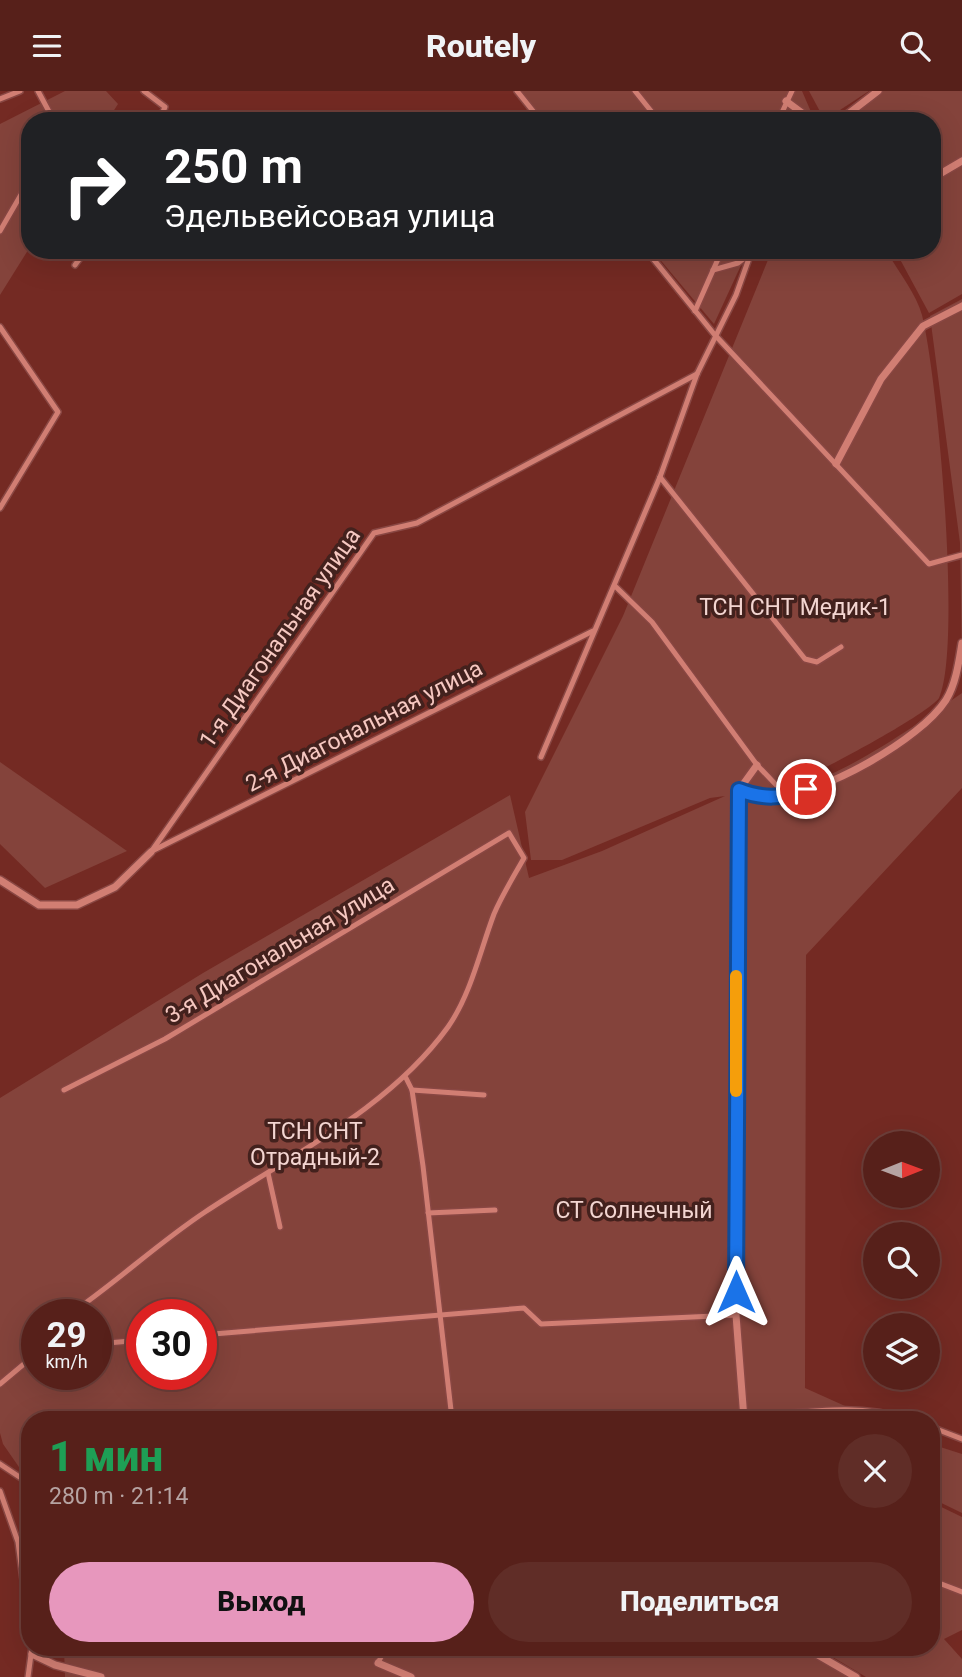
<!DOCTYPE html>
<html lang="ru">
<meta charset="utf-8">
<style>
:root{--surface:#57201a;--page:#602d27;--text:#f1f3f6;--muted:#b6a3a2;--line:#6d3e39;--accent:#e797bd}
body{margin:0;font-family:Roboto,sans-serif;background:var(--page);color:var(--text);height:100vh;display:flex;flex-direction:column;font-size:26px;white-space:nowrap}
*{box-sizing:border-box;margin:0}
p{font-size:23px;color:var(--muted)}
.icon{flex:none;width:38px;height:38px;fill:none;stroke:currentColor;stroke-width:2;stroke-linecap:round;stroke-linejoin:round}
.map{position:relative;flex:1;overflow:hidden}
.drawer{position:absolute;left:21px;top:1320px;width:919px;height:245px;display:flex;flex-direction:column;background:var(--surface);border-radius:28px;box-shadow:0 7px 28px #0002,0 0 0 2px var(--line)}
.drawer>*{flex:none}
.guide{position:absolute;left:21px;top:21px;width:920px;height:147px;border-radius:28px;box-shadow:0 7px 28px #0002,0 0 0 2px var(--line);background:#202124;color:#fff;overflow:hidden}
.needle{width:46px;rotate:89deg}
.fabs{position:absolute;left:863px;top:1040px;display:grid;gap:14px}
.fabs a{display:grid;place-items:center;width:77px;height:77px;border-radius:50%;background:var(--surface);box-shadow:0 7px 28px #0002,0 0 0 2px var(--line);font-size:35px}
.speed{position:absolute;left:21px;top:1208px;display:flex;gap:14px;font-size:35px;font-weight:700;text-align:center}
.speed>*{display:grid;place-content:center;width:91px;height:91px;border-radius:50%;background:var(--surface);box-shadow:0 7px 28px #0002,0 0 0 2px var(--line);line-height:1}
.speed small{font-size:18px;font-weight:400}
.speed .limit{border:10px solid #d22;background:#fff;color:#111}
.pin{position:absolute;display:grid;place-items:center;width:60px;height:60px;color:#fff;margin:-30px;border:4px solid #fff;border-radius:50%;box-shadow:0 2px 7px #0007}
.me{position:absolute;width:77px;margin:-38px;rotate:0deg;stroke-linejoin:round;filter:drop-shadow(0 0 5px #0008)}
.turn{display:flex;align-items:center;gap:24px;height:147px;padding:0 28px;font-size:32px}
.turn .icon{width:91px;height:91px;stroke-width:2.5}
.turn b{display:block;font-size:49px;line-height:60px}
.round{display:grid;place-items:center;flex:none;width:74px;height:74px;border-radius:37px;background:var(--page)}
.headline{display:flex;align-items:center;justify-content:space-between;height:119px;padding:0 28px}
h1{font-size:42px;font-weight:800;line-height:52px;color:#1e9e55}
.action{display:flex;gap:14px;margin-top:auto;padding:14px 28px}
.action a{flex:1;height:80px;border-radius:42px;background:var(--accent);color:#111;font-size:28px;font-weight:800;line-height:80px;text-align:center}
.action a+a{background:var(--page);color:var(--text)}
header{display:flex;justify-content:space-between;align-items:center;height:91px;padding:0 28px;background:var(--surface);font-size:32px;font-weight:800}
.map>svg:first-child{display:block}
.green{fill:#84433b;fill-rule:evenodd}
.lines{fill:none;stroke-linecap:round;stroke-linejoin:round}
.lane-casing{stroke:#894743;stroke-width:8}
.street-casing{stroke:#894743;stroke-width:10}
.lane{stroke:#d17e73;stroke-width:5}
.street{stroke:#d17e73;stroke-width:7}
.route-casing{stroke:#114b97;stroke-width:18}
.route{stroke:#1a73e8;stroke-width:12}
.slow{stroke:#f59e0b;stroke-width:12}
.labels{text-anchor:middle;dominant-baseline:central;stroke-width:7;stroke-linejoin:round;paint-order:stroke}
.park-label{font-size:23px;fill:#f3d5d1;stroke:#43211d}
.street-label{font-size:23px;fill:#f6c8c1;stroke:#43211d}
</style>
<header><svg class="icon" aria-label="menu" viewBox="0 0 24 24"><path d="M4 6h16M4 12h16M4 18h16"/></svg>Routely<svg class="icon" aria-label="search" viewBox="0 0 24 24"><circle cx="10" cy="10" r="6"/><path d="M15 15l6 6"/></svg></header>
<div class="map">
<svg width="962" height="1586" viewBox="0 0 962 1586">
<rect width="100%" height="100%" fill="#742a23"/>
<g class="green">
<polygon points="65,0 106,0 118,13 107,30 30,30 30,156 0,204 0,33"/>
<polygon points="519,0 802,0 815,30 544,30"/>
<polygon points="809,0 869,0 840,19 823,26"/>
<polygon points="878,0 962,0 962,203 929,222 895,159 933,159 933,30 830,30"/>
<polygon points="652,159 748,159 714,233"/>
<path d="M772,159H886C897,179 916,202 922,224C938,287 962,558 939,607C927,624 811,686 788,694C777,697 763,698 752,700C810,712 914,635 962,602V697L806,864L805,1297L874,1328H774L755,1319V1325L762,1328H538L578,1323L505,1328H30V1392L3,1353L0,1342V1007L203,882L510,704L529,787L602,760L725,705L710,707L562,769H531L525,721L623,525ZM37,1223H96V1283H37ZM142,1223H201V1283H142Z"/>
<polygon points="962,208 962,571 960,452 930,225"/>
<polygon points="0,671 127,760 45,797 0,753"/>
<polygon points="931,1353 962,1363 962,1422 931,1407"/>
<polygon points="931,1411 962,1426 962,1539 944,1548 962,1568 962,1586 866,1586 816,1556 931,1556"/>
<polygon points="64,1556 811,1556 862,1586 65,1586"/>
</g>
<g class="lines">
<g class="lane-casing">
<g id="lane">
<polyline points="38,0 54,30"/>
<polyline points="144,0 165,16 159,30"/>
<polyline points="517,0 541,30"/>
<polyline points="635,0 659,30"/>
<polyline points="0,8 20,0"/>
<polyline points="778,30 792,0"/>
<polyline points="0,140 30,88"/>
<polyline points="646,159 714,243 929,473 962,464"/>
<polyline points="75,174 86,159"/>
<polyline points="713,179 738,172 752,161"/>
<polyline points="695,220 722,159"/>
<polyline points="0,236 58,321 0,417"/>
<polyline points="660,386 805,568 817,571 841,556"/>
<polyline points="615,495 652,531 757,674 781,699"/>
<polyline points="541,666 660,386 697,283 736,204 752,159"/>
<polyline points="154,759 593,540"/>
<polyline points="151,761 374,442 417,432 697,283"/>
<polyline points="406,987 412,999 423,1075 452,1328"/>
<path d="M64,999L165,948L509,742L524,767C514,785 502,804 494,823C480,860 471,903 448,936C388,1019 289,1065 205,1121C158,1152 117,1191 70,1223"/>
<polyline points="412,999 484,1004"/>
<polyline points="268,1082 280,1136"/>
<polyline points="428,1122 495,1119"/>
<polyline points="201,1244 524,1217 541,1233 736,1224"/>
<polyline points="96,1253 142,1249"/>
<polyline points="0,1293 37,1262"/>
<path d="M629,1328C667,1327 705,1327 742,1326C799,1323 852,1310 908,1328"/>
<polyline points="931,1336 962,1348"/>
<polyline points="0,1373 30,1393"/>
<polyline points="0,1400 18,1451 30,1542"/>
<polyline points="931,1489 962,1501"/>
<polyline points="378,1572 386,1556"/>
<polyline points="28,1586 32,1556"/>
</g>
</g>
<g class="street-casing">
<g id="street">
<polyline points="786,10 813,30"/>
<polyline points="839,30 878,0"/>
<polyline points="933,87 962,70"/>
<polyline points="836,373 881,288 923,235 962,215"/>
<path d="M739,699C752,704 762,707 775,706C823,703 920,649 946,609C956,593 959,570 962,552"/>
<polyline points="0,789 39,814 77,814 115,796 151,761"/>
<polyline points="744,1328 736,1224 739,699 757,674"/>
<polyline points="804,1556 856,1586"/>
<polyline points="32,1563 55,1574 101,1586"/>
<polyline points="378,1572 411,1586"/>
</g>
</g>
<use href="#lane" class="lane"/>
<use href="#street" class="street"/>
</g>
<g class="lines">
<g class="route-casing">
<path id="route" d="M736,1201L739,699C762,708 782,708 806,698"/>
</g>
<use href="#route" class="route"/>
<polyline class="slow" points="736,885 736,1000"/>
</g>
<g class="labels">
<g class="park-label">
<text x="795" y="516">ТСН СНТ Медик-1</text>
<text x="315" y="1040">ТСН СНТ<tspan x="315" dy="26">Отрадный-2</tspan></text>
<text x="634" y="1119">СТ Солнечный</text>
</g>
<g class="street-label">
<text transform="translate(280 547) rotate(-55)">1-я Диагональная улица</text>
<text transform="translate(364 635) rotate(-27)">2-я Диагональная улица</text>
<text transform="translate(280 859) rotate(-31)">3-я Диагональная улица</text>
</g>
</g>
</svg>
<div class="fabs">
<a><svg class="needle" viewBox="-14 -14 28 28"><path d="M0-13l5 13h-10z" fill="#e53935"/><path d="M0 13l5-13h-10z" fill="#b6a3a2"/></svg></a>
<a><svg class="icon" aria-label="search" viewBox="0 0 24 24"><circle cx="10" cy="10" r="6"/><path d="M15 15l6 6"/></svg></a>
<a><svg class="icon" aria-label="layers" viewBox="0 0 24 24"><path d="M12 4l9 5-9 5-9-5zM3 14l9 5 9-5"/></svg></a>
</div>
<div class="speed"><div>29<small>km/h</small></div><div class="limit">30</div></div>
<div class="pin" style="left:806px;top:698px;background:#d93025"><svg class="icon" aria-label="arrive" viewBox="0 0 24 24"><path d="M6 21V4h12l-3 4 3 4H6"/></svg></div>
<svg class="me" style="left:736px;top:1201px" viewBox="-20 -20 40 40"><path d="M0-17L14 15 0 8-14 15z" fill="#1a73e8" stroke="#fff" stroke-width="4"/></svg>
<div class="guide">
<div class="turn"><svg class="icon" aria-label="right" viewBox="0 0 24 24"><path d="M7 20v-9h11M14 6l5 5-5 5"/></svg><div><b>250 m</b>Эдельвейсовая улица</div></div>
</div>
<section class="drawer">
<div class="headline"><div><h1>1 мин</h1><p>280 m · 21:14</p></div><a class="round"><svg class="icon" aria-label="close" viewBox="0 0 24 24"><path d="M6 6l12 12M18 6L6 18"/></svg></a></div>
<div class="action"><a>Выход</a><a>Поделиться</a></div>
</section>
</div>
